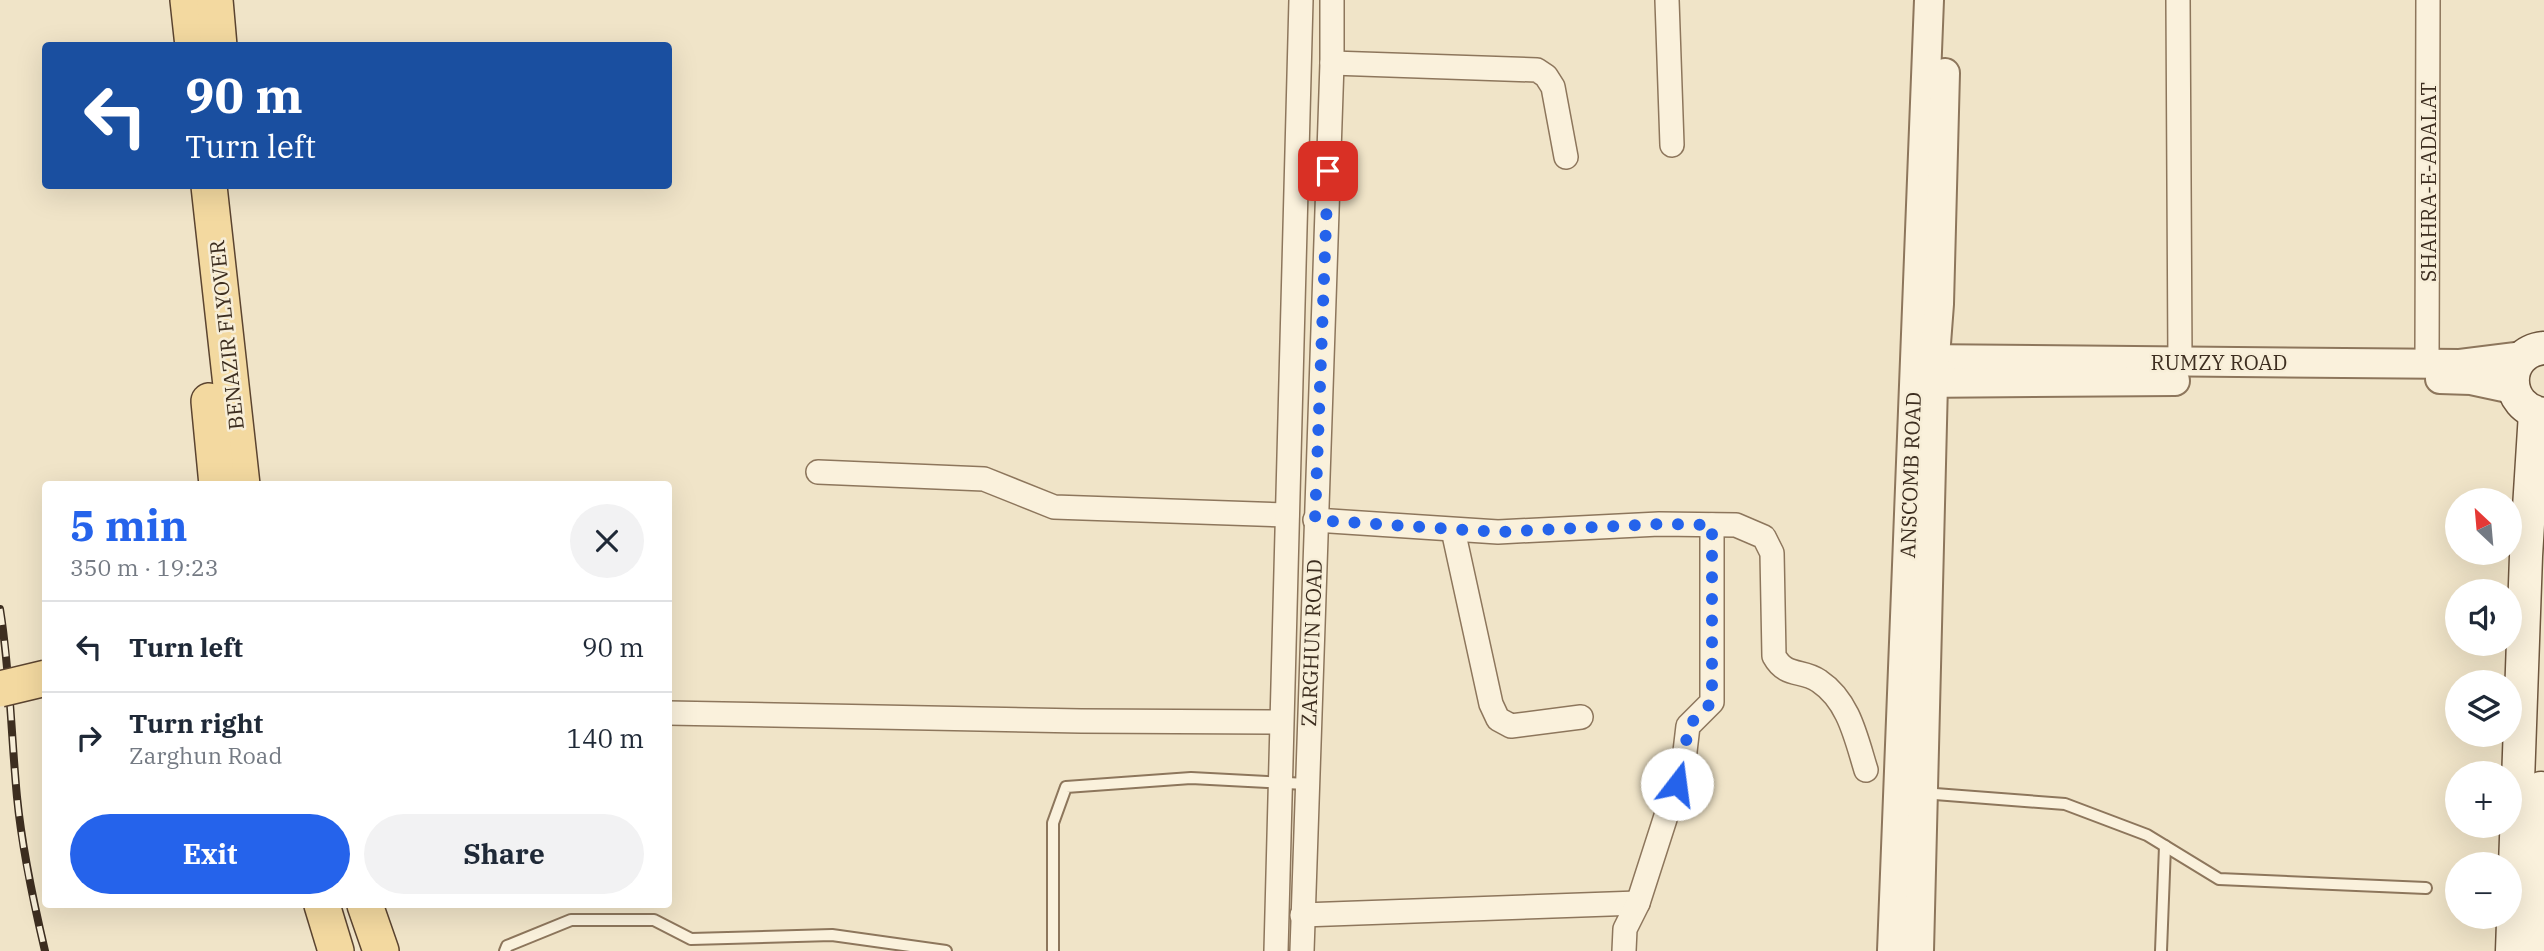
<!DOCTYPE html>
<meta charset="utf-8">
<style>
:root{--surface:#fff;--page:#f2f2f3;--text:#1f2937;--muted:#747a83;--line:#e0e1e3;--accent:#2563eb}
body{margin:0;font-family:"IBM Plex Serif",serif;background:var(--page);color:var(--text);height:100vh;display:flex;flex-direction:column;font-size:26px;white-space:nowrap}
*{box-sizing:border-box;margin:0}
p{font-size:23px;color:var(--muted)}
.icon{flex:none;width:38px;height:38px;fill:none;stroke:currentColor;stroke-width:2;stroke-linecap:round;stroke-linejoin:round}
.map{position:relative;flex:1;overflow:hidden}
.sheet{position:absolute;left:42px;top:481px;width:630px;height:427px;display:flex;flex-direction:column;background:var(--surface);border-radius:7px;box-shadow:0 7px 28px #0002}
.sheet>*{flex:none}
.hud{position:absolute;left:42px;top:42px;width:630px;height:147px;border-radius:7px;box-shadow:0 7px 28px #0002;background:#1a4fa0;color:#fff;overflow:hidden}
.needle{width:46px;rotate:334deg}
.tools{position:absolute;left:2445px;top:488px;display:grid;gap:14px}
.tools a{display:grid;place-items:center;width:77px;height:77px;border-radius:50%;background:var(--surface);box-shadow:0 7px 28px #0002;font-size:35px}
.pin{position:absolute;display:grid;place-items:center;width:60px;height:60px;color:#fff;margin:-30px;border-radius:14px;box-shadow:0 4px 10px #0006}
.me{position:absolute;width:77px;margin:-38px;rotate:15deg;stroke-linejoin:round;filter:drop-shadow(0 0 5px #0008)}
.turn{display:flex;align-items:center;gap:24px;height:147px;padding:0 28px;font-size:32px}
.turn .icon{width:91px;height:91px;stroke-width:2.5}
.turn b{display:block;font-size:49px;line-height:60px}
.round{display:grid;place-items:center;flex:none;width:74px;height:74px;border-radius:37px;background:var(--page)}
.summary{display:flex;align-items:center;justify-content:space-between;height:119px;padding:0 28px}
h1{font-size:42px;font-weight:800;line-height:52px;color:var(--accent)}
.action{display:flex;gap:14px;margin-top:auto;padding:14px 28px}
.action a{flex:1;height:80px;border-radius:42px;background:var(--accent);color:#fff;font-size:28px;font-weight:800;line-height:80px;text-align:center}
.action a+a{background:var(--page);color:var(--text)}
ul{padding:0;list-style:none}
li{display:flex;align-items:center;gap:21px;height:91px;padding:0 28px;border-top:2px solid var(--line)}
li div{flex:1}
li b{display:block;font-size:26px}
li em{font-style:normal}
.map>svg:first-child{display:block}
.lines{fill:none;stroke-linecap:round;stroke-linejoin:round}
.service-casing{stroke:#8d765c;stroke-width:14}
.minor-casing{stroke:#8d765c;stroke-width:26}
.tertiary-casing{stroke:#8d765c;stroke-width:32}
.secondary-casing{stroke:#6f573f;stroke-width:35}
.primary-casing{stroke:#5b4430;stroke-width:38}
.service{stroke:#faf1dc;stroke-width:10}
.minor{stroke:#faf1dc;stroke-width:23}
.tertiary{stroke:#faf1dc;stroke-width:28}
.secondary{stroke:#faf1dc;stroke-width:32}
.primary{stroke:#f3d9a0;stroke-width:35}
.rail-casing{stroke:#3d2e20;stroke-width:8}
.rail{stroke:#f7eed8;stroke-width:5;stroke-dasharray:16;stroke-linecap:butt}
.primary-bridge-casing{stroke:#5b4430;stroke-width:38;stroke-linecap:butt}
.primary-bridge{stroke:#f3d9a0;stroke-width:35}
.route{stroke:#2563eb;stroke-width:12;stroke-dasharray:0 21.6}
.labels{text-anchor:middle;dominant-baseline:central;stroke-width:5;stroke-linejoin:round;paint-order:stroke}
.street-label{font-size:21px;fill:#3d2e20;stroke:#f7eed8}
</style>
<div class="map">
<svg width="2544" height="951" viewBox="0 0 2544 951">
<rect width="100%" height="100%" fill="#f0e4c8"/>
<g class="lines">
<g class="service-casing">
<g id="service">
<polyline points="1922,793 2065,804 2147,835 2219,879 2426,888"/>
<polyline points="505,951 507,946 571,920 654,920 691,939 832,935 946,951"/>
<polyline points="1053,951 1053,823 1066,787 1191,778 1306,784"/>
<polyline points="2161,951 2165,846"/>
</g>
</g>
<g class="minor-casing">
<g id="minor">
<polyline points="1667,0 1672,145"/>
<polyline points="2178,0 2180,362"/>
<polyline points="1332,63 1537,70 1546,76 1553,87 1566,157"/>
<polyline points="2427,364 2428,0"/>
<polyline points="818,472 984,479 1054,507 1287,515"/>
<path d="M1315,520L1498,532L1659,524L1736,525L1764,537L1772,553L1774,656C1786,678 1802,669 1819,681C1849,701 1856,738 1866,770"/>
<polyline points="1453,530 1491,704 1498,719 1511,726 1581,717"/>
<polyline points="668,713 1081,721 1281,722"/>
<polyline points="1302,915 1638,903"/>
<polyline points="1276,951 1301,0"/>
<polyline points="1302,951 1332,63 1332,0"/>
<polyline points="1624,951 1625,929 1638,903 1684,760 1688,726 1712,702 1712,525"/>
</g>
</g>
<g class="tertiary-casing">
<g id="tertiary">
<polyline points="1917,359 2460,364 2524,356"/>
<polyline points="2440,379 2471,380 2513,389"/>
<polyline points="1915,383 2175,381"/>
<polyline points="1892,951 1929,0"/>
<polyline points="1919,951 1933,383 1939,304 1945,73"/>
</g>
</g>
<g class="secondary-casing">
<g id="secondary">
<path d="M2544,348C2502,352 2503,409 2544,414"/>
<polyline points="2512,951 2526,556 2535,413"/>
<polyline points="2536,951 2541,788"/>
</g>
</g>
<g class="primary-casing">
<g id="primary">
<polyline points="188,0 193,46"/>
<polyline points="215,0 219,46"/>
<polyline points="209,186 242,485"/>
<polyline points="209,401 217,485"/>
<polyline points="322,905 336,951"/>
<polyline points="365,905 381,951"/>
</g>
</g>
<use href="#service" class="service"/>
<use href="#minor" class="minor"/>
<use href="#tertiary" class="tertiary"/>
<use href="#secondary" class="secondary"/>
<use href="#primary" class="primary"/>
<g class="rail-casing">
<path id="rail" d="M0,609C10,671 11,734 17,797C22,849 33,900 45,951"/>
</g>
<use href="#rail" class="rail"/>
<g class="primary-bridge-casing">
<polyline id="primary-bridge" points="0,689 46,678"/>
</g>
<use href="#primary-bridge" class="primary-bridge"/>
</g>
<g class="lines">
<polyline class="route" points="1328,171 1315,520 1498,532 1659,524 1712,525 1712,702 1688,726 1684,760 1677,784"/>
</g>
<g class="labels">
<g class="street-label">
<text transform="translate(2428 182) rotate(-90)">SHAHRA-E-ADALAT</text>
<text transform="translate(226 335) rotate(-96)">BENAZIR FLYOVER</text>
<text x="2219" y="362">RUMZY ROAD</text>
<text transform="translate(1910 475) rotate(-88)">ANSCOMB ROAD</text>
<text transform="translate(1311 643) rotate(-88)">ZARGHUN ROAD</text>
</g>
</g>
</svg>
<div class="tools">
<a><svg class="needle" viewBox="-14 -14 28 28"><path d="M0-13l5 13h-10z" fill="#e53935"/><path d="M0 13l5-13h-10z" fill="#747a83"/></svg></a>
<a><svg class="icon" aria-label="sound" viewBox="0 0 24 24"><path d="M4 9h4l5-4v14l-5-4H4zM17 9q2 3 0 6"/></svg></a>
<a><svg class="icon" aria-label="layers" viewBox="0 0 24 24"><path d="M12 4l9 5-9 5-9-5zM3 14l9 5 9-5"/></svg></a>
<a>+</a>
<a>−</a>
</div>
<div class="pin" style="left:1328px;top:171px;background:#d93025"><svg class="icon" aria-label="arrive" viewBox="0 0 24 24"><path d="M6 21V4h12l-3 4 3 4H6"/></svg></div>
<svg class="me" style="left:1677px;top:784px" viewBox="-20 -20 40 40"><circle r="19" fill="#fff"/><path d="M0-13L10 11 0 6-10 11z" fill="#2563eb"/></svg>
<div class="hud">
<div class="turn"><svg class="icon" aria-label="left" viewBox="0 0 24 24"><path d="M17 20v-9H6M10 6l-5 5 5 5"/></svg><div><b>90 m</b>Turn left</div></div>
</div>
<section class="sheet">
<div class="summary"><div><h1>5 min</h1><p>350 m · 19:23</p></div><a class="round"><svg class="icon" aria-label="close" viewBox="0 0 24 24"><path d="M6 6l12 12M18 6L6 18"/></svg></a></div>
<ul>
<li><svg class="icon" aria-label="left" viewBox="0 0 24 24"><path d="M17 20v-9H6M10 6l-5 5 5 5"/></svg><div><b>Turn left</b></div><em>90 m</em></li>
<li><svg class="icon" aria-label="right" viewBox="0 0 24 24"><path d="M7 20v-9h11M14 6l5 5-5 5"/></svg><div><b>Turn right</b><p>Zarghun Road</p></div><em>140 m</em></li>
</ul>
<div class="action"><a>Exit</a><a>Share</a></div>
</section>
</div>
